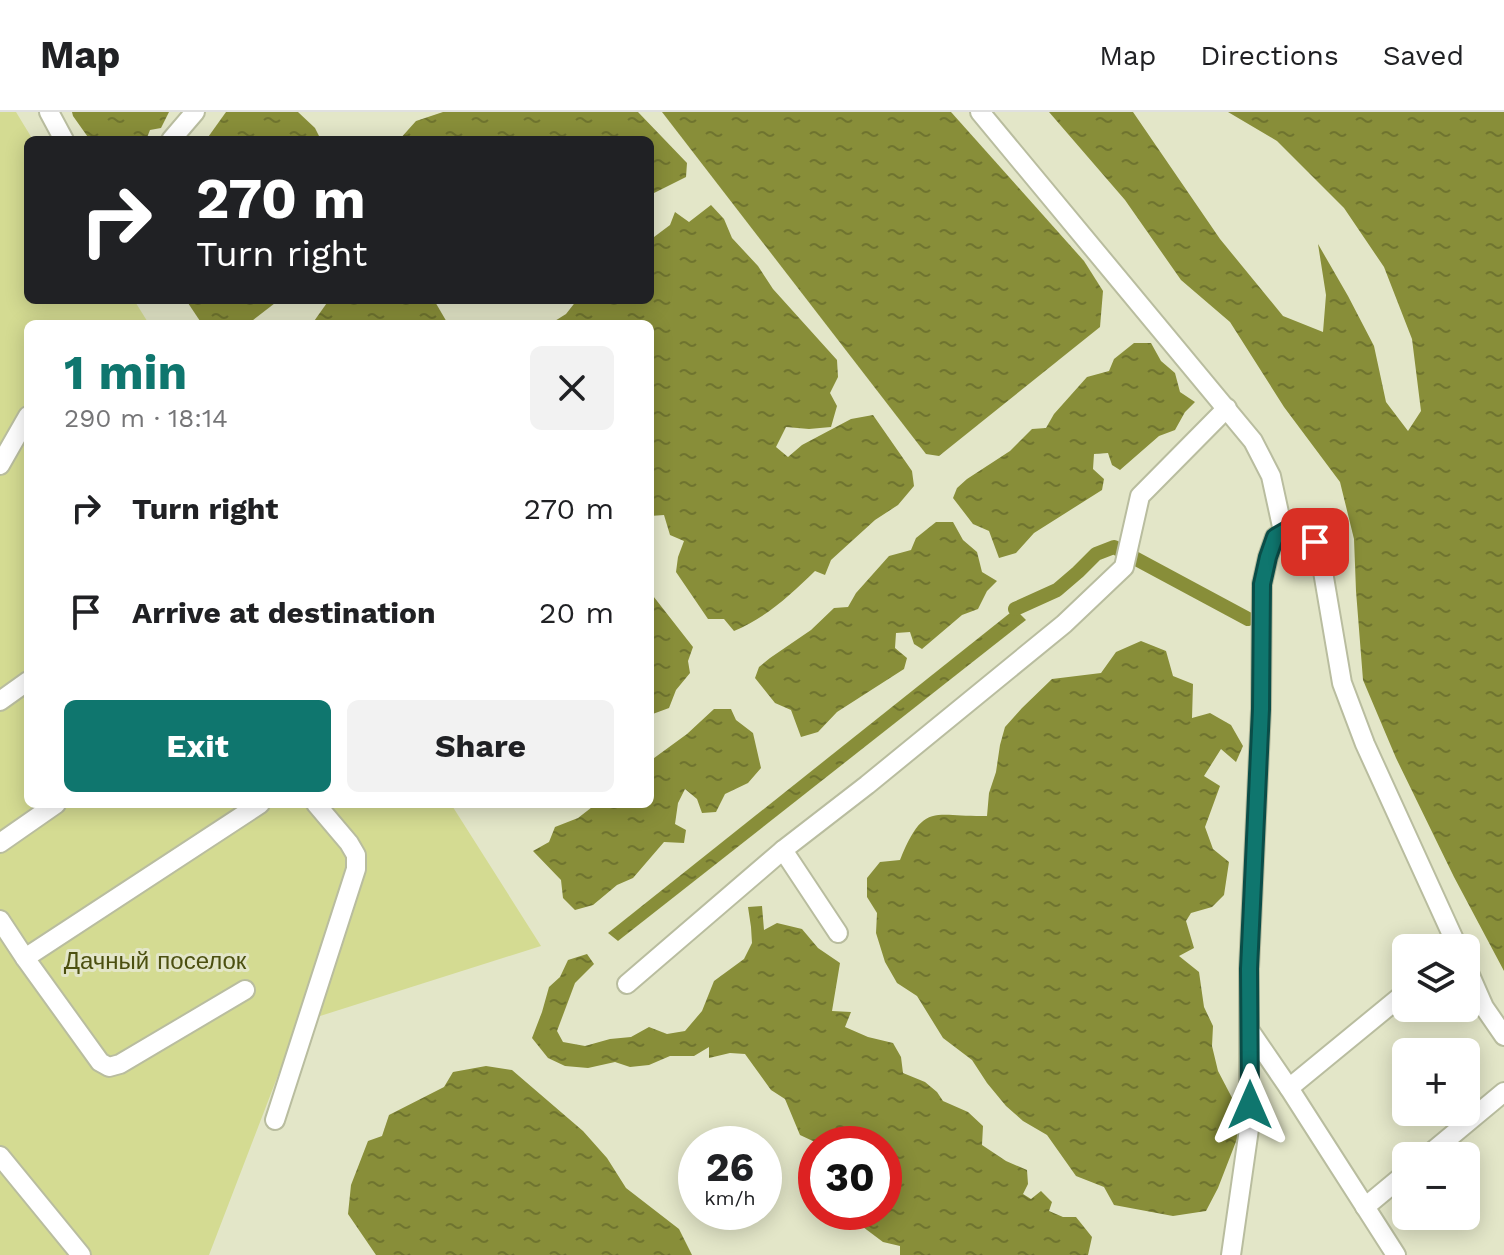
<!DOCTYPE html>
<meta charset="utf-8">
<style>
:root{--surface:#fff;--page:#f2f2f2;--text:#202124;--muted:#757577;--line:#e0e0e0;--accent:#0f766e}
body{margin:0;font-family:"Work Sans",sans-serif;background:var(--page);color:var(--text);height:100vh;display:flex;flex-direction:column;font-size:30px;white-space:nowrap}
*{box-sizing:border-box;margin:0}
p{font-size:26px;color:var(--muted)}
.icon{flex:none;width:44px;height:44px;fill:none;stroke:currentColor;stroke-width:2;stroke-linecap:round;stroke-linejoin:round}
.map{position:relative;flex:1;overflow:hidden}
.side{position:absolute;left:24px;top:208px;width:630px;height:488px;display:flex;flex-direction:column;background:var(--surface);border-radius:12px;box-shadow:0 4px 20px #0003}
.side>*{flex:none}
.guide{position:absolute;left:24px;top:24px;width:630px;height:168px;border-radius:12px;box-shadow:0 4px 20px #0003;background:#202124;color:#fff;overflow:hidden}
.controls{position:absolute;left:1392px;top:822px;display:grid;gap:16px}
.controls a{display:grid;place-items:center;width:88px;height:88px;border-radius:12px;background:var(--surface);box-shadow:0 4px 20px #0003;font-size:40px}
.speed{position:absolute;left:678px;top:1014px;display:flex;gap:16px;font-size:40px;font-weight:700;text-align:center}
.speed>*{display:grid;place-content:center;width:104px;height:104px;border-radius:50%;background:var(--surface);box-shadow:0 4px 20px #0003;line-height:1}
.speed small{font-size:20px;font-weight:400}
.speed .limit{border:12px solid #d22;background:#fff;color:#111}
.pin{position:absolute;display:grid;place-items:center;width:68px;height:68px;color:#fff;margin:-34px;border-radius:16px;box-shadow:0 4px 12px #0006}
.me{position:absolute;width:88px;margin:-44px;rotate:0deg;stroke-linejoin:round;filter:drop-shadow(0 0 6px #0008)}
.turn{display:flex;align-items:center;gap:28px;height:168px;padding:0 40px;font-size:36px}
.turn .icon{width:104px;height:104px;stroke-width:2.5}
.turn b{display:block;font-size:56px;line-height:68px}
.round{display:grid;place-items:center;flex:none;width:84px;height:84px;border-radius:12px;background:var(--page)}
.headline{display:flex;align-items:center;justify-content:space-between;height:136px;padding:0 40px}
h1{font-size:48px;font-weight:700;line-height:60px;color:var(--accent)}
.primary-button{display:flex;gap:16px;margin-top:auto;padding:16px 40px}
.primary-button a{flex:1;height:92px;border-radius:12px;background:var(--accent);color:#fff;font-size:32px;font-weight:700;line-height:92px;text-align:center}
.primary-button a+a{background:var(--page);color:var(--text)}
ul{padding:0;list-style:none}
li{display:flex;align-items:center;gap:24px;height:104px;padding:0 40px}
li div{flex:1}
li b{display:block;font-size:30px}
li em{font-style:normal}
header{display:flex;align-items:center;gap:48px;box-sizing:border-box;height:112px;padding:0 40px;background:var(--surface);border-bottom:2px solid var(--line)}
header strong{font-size:38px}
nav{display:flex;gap:44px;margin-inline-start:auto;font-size:28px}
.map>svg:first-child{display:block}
.garden{fill:#d4db92}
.water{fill:url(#water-ripples)}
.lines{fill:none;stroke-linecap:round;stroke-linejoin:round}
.canal{stroke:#888e39;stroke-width:14}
.minor-casing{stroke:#b9bd9f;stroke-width:22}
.minor{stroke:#fff;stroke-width:18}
.route-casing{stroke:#0a4d48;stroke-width:20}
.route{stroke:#0f766e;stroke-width:14}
.labels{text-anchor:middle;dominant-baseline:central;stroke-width:6;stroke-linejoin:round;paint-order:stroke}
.park-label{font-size:24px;fill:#4c5010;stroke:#e3e6c8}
</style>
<header>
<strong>Map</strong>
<nav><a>Map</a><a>Directions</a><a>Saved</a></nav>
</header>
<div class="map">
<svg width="1504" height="1143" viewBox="0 0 1504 1143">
<defs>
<pattern id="water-ripples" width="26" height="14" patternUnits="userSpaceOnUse" patternTransform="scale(2)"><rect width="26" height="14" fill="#888e39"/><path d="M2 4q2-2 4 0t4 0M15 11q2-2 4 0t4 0" fill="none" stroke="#6f742f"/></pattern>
</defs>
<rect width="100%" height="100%" fill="#e3e6c8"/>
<polygon class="garden" points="0,0 16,0 33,28 28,28 28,188 134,188 149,212 28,212 28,692 451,692 541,834 298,911 209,1143 0,1143"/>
<g class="water">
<polygon points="72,0 169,0 161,16 150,18 146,28 90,28 73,4"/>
<polygon points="226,0 298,0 315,16 321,28 206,28"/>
<polygon points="443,0 638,0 687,51 686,65 650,83 650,28 399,28 416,9"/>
<polygon points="662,0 951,0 1084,149 1103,179 1100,215 939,344 926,342"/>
<polygon points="1049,0 1133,0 1220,127 1283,204 1323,220 1326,183 1318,132 1348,184 1374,234 1386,290 1408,319 1421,299 1412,227 1384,155 1344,96 1277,29 1228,0 1504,0 1504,859 1454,765 1396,646 1363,568 1356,479 1354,427 1340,370 1284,295 1230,210 1181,168 1125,88"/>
<path d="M711,93L724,107L732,126L758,154L773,177L837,248L838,265L830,281L837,294L831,315L809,317L786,315L776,335L788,345L802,333L851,307L873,303L912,359L914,374L898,393L875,408L831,448L825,463L815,459C790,483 766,506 734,519L724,507H708L676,460L678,445L684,429L670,423L664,403L650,404V212H550L566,202L577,188H650V128L670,113L675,100L689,110Z"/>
<polygon points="186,188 279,188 248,212 202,212"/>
<polygon points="329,188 434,188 448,212 312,212"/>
<polygon points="1134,231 1151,231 1161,249 1175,261 1180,280 1195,290 1185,300 1175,318 1159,324 1120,358 1112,353 1108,341 1094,342 1093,357 1104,367 1102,378 1034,421 1016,441 999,446 989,419 973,412 953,386 957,376 967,367 1010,339 1032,317 1046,316 1054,302 1087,265 1109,259 1114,247"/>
<polygon points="936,410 953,410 963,428 977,440 982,460 997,469 987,479 978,497 962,503 922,537 914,532 910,520 896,521 895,536 907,546 904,557 837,600 818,620 801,625 791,598 775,591 755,566 759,555 770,546 811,518 834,496 848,495 856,481 889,444 911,438 916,426"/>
<polygon points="650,480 693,535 688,549 690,561 676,578 669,596 650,603"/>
<polygon points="1015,497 1026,508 618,829 608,821"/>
<path d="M1141,529L1166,539L1173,564L1193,572L1192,606L1210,601L1231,613L1243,634L1236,650L1221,637L1204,664L1220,674L1205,715L1213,737L1229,750L1224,783L1212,795L1191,801L1186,809L1194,836L1179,844L1199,860L1204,895L1213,914L1212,934L1218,959L1241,1003L1237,1027L1218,1076L1206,1099L1173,1104L1114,1093L1104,1075L1076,1064L1047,1023L1023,1009L1006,994L987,971L972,948L943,926L917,884L897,871L885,850L876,821L877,801L867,785V766L880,750L900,748C924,689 933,705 987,704L989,681L996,660L1000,633L1005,615L1022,596L1052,567L1101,561L1116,540Z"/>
<polygon points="714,597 731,597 736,608 753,621 761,656 748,671 725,682 716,700 702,701 697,687 685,677 678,691 675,712 686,718 684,731 664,730 633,766 617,773 593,793 575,798 563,786 561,768 533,739 549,730 555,715 578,706 596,692 650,692 650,649 687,622"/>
<polygon points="762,794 764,818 777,811 802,817 818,836 840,851 832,899 851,900 845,915 868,925 893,931 901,945 903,961 925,970 937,980 943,989 968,1000 983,1014 982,1033 1006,1049 1027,1058 1028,1072 1023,1082 1031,1087 1041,1079 1052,1090 1049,1099 1063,1105 1076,1105 1092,1125 1088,1143 900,1143 900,1134 883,1130 863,1115 861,1100 884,1100 884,1032 816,1033 815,1030 800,1023 785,987 771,978 745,942 730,941 709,946 709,935 694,944 670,944 649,953 630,955 615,950 588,956 565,954 548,946 532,926 542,900 549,875 560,865 568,848 587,842 594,852 575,871 557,919 563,930 585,934 610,927 631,925 649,915 667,922 685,919 702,899 714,869 744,847 752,831 751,815 748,795"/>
<polygon points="486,954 512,958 583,1019 607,1046 626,1076 679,1117 692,1143 376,1143 348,1102 351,1073 368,1029 382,1024 389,1003 444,975 453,960"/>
</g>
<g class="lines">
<polyline class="canal" points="1015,497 1057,478 1078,460 1096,442 1114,435 1248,507"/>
<g class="minor-casing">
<g id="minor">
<polyline points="49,0 64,28"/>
<polyline points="980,0 1253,329 1271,364 1283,419"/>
<polyline points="171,28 195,0"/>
<polyline points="0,353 28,304"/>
<polyline points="0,589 28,569"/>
<polyline points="0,731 56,692"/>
<polyline points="783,738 838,821"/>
<polyline points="0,808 25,846 100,950 109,955 120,952 245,878"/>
<polyline points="25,846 260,692"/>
<polyline points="1466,854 1484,895 1504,924"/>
<polyline points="627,872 783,738 867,673 1064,512 1124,455 1140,384 1227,296"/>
<polyline points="1250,919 1289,976 1396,1143"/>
<polyline points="1289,976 1406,880"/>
<polyline points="275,1008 356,757 356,743 349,731 316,692"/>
<polyline points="0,1044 81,1143"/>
<polyline points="1427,1044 1504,980"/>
<polyline points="1365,1095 1406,1061"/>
<polyline points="1231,1143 1249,1017 1249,857 1261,597 1262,472 1268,445 1275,425 1292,415 1310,423 1320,442 1342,571 1365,632 1458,836"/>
</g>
</g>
<use href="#minor" class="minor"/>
</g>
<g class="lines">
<g class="route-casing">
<polyline id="route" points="1250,993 1249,857 1261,597 1262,472 1268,445 1275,425 1292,415 1310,423 1315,430"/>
</g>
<use href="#route" class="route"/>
</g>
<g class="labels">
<g class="park-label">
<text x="155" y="849">Дачный поселок</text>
</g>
</g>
</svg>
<div class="controls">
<a><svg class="icon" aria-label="layers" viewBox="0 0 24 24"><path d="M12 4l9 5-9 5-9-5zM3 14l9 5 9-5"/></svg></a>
<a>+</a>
<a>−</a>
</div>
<div class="speed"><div>26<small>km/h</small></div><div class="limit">30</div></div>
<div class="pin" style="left:1315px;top:430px;background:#d93025"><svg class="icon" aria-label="arrive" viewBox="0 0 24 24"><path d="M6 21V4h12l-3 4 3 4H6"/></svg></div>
<svg class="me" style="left:1250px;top:993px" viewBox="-20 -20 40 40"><path d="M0-17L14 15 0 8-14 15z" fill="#0f766e" stroke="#fff" stroke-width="4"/></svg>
<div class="guide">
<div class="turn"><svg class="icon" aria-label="right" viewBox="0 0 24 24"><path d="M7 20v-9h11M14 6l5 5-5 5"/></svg><div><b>270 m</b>Turn right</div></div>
</div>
<section class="side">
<div class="headline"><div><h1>1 min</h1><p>290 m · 18:14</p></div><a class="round"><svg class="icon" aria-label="close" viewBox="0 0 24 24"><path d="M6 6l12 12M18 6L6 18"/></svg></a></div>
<ul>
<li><svg class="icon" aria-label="right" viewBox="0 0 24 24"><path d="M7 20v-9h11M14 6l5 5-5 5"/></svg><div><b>Turn right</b></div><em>270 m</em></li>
<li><svg class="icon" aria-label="arrive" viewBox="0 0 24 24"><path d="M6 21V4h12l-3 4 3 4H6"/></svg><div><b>Arrive at destination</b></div><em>20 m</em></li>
</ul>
<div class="primary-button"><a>Exit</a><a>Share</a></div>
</section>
</div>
